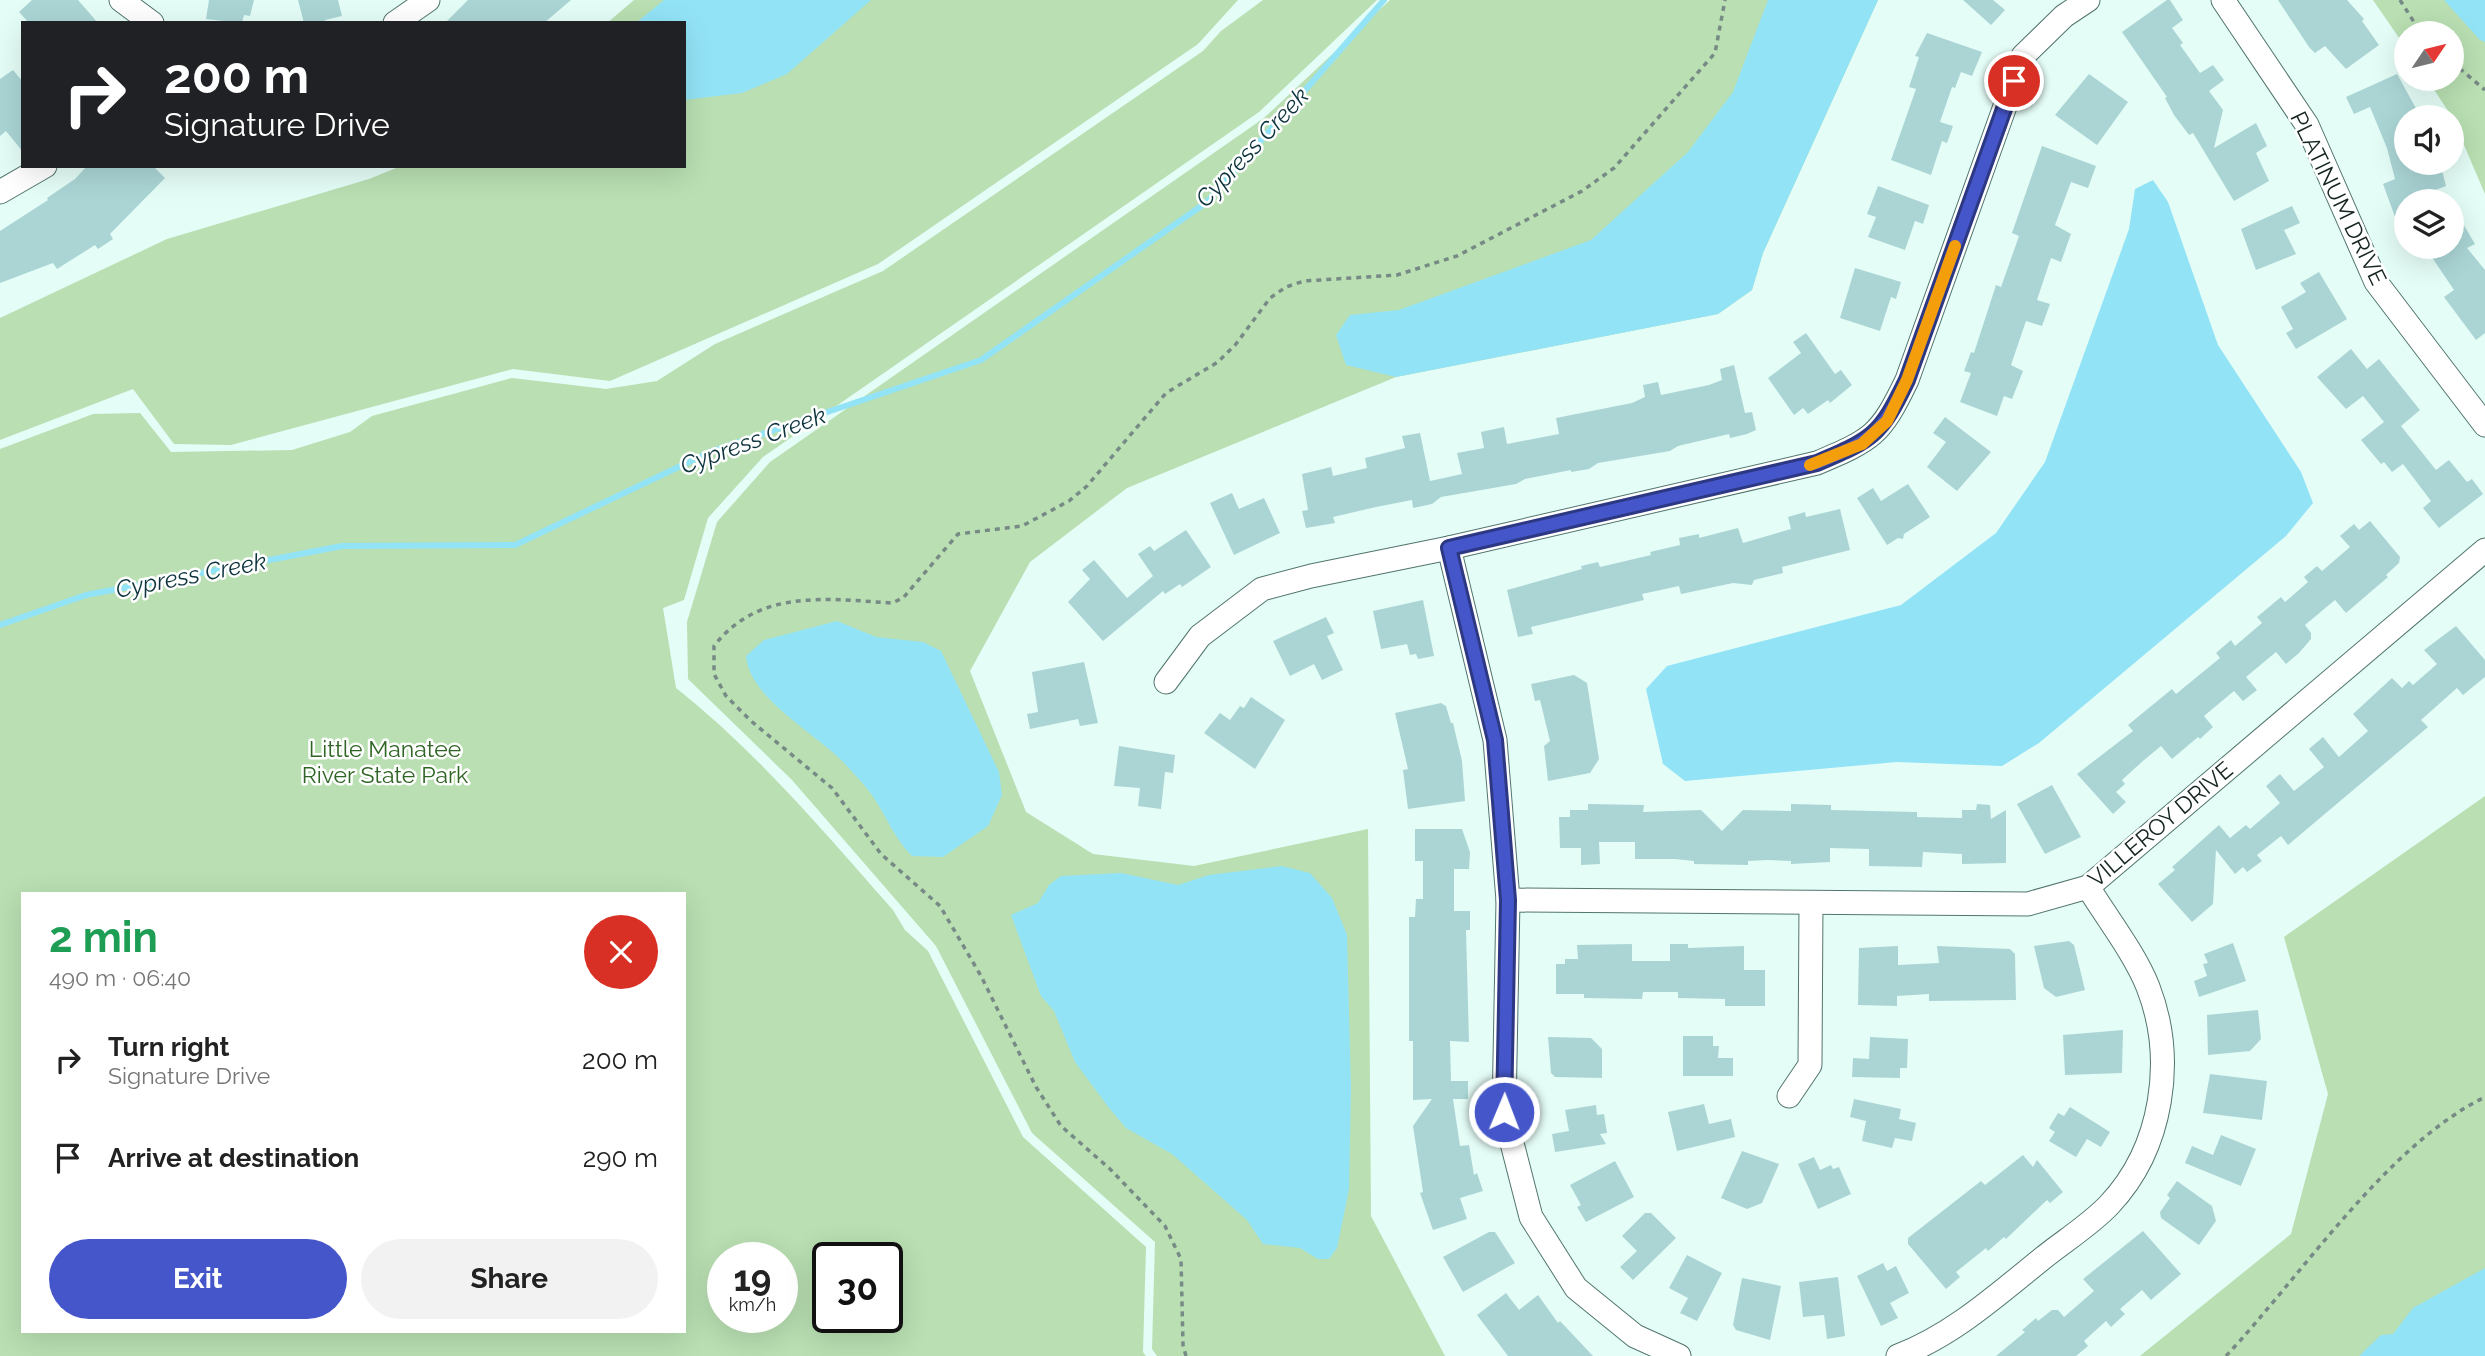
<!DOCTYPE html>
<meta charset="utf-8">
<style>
:root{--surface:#fff;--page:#f2f2f2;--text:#222;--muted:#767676;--accent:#4556ca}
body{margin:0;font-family:Raleway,sans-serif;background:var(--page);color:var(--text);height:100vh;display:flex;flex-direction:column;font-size:26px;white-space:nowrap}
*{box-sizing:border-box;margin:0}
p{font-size:23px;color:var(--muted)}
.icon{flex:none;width:38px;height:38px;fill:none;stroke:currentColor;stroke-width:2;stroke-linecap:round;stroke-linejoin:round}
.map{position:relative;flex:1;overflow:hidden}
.panel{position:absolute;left:21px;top:892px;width:665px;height:441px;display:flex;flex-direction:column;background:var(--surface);border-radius:0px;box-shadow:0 7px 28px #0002}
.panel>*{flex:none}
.banner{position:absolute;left:21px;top:21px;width:665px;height:147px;border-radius:0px;box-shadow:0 7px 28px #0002;background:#202124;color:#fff;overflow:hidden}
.needle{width:46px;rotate:55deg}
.controls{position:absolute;left:2394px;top:21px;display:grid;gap:14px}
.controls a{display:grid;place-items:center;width:70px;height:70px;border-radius:50%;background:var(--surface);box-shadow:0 7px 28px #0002;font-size:35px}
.speed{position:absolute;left:707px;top:1242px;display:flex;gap:14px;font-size:35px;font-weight:700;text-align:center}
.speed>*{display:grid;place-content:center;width:91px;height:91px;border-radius:50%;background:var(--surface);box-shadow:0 7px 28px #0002;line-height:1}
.speed small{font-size:18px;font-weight:400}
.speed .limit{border:4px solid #111;border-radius:10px;background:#fff;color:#111}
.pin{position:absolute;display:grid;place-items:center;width:60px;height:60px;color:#fff;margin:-30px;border:4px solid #fff;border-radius:50%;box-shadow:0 2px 7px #0007}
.me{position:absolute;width:77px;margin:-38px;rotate:1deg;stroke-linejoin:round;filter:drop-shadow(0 0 5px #0008)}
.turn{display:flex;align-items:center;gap:24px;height:147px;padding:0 28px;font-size:32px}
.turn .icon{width:91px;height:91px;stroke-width:2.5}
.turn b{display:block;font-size:49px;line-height:60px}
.round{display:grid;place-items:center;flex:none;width:74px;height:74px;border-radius:37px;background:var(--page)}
.summary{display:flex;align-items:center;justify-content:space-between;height:119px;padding:0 28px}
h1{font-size:42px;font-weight:700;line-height:52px;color:#1e9e55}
.action{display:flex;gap:14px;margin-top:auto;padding:14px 28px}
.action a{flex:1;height:80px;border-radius:42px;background:var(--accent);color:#fff;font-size:28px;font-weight:700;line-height:80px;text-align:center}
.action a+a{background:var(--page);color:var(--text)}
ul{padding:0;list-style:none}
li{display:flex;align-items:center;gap:21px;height:98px;padding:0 28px}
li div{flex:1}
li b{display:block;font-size:26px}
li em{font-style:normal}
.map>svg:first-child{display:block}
.green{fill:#b9dfb2;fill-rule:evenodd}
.water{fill:#93e3f7}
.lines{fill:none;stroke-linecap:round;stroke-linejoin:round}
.stream{stroke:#93e3f7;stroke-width:6}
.building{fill:#abd5d5}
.street-casing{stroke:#51756d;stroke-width:25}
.path{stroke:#778a85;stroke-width:3.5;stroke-dasharray:5 5;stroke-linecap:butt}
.street{stroke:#fff;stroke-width:23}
.route-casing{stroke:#2d3883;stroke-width:18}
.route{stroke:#4556ca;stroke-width:12}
.slow{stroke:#f59e0b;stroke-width:12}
.labels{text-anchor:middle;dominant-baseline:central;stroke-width:5;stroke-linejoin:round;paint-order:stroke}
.street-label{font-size:23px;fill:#162522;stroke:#fff}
.park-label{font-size:23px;fill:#2f6524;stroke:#fff}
.water-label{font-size:24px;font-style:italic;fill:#0d343d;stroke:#fff}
</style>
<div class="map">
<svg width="2485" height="1356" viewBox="0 0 2485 1356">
<rect width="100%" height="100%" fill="#e5fdf7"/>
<g class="green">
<polygon points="634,0 1238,0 1198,44 878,264 610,381 513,369 231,445 174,444 133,389 0,440 0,318 167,239 369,179 401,166 684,166 684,23 607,23"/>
<path d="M1263,0H1377L1259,112L763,457L708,518L684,600L663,608L676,688C758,753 824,832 893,910L905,930L928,951L1023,1137L1146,1247L1143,1352L1146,1356H0V449L93,414L140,413L171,452L292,450L350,432L372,416L512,378L606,389L657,381L715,344L883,271L1203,51L1221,31ZM684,894V1332H23V894ZM723,1258H782V1318H723ZM887,1258V1318H828V1258Z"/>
<polygon points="1390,0 1878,0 1763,253 1752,290 1718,314 1396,377 1127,488 1030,562 970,671 1026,812 1093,854 1194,866 1368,829 1371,1216 1445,1356 1157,1356 1152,1349 1155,1242 1032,1133 936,946 792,780 688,679 687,622 717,522 770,462 1264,118"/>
<polygon points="2373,0 2485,0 2485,194 2452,117 2427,79 2452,79 2452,33 2406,33 2406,48"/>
<polygon points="2485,796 2485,1356 2140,1356 2291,1234 2328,1094 2284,937"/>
</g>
<g class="water">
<polygon points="664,0 871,0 787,74 742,93 684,100 684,23 636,23"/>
<polygon points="1768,0 1878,0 1763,253 1752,290 1718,314 1396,377 1346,365 1336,335 1350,315 1399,310 1591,240 1688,152 1733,92"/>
<polygon points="2444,0 2485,0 2485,42 2480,40"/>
<polygon points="2153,180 2168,202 2218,345 2301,472 2313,503 2286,536 2039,743 2002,766 1897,762 1685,781 1663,764 1646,689 1667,666 1901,605 1996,533 2045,462 2129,229 2135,189"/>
<path d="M837,621L876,637L923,642L941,651L999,772L1002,795L988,826L943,857L912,856C895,839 887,818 874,798C866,786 855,775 846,765C817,733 750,700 746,656L764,640Z"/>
<polygon points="1282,866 1310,873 1332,898 1347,935 1351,1089 1349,1189 1337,1248 1329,1259 1318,1259 1300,1248 1263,1244 1247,1220 1172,1154 1126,1128 1109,1108 1075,1062 1054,1011 1041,996 1011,915 1038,903 1049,885 1061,876 1121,873 1178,885 1209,875"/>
<polygon points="2485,1268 2485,1356 2359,1356 2381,1335 2393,1334 2413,1308"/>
</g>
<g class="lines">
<polyline class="stream" points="0,625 86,595 342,546 515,545 712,451 981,360 1207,202 1384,0"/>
</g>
<g class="building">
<polygon points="32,0 78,0 98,23 29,23 19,12"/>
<polygon points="209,0 254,0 250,16 244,15 242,23 206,19"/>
<polygon points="298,0 338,0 342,16 325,20 326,23 304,23"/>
<polygon points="468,0 571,0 544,23 445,23"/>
<polygon points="1963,0 1993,0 2005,10 1991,25"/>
<polygon points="2167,0 2170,0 2183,20 2172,28 2183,43 2180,45 2200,73 2213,65 2224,80 2209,91 2223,110 2214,148 2256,123 2267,146 2256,153 2269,181 2234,201 2193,133 2189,135 2174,115 2165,98 2167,97 2122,32"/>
<polygon points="2278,0 2347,0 2364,19 2362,21 2379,45 2346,69 2325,46 2315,53 2309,47"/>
<polygon points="1927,33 1982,52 1972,76 1961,72 1955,88 1952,87 1940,122 1953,126 1947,143 1942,141 1931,175 1891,160 1916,89 1909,87 1919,57 1915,56"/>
<polygon points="13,70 23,82 23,152 6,131 0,136 0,79"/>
<polygon points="2089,74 2128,102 2097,145 2055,115"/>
<polygon points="2397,74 2418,112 2406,117 2406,163 2440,163 2446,186 2406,201 2405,244 2383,184 2395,179 2387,148 2370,107 2354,114 2346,97"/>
<polygon points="2042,146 2096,166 2088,188 2071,182 2055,225 2071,234 2061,262 2051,258 2037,300 2050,304 2042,326 2026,321 2011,365 2023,371 2012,399 2004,396 1997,416 1960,402 1971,373 1964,371 1971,352 1974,353 1996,285 2001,287 2019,236 2012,233"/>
<polygon points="87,166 153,166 165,178 110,234 113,239 98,249 95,245 57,269 53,263 0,283 0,231 48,200 47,198 75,179"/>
<polygon points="1878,186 1929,205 1923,224 1915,221 1905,250 1868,237 1876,217 1867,214"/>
<polygon points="2452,205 2475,244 2467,248 2485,270 2485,333 2476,340 2444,297 2454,290 2425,247 2452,247"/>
<polygon points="2292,206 2300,223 2284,230 2296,254 2256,270 2241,229"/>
<polygon points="1855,268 1901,282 1896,299 1891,297 1880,331 1840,318"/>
<polygon points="2319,272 2347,319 2296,349 2286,333 2293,329 2281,307 2306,292 2300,283"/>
<polygon points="1806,333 1835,374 1841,370 1852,385 1830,403 1828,400 1808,414 1803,408 1794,415 1768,378 1801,353 1793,342"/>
<polygon points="2351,349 2367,369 2379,359 2420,410 2401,426 2436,470 2449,460 2467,482 2472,479 2483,494 2439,528 2423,508 2431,501 2403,464 2392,472 2384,462 2381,464 2361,440 2384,422 2363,396 2346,409 2317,377"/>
<polygon points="1734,365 1745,413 1752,412 1756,430 1747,434 1730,438 1729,434 1678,446 1670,451 1598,463 1589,469 1571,472 1571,470 1525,479 1516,484 1441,497 1432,504 1413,508 1412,500 1376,507 1333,517 1335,523 1306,528 1302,511 1308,510 1302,474 1331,467 1333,476 1367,468 1365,458 1405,448 1402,436 1420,433 1430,481 1462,474 1457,453 1484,448 1481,432 1504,427 1507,444 1559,434 1556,418 1632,403 1645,397 1643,385 1658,382 1661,395 1709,385 1722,380 1720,369"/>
<polygon points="1945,417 1991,452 1957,491 1927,467 1946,442 1933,433"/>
<polygon points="1908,484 1930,517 1904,534 1903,539 1898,538 1887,545 1857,498 1873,488 1881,501"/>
<polygon points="1232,493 1239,509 1264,498 1280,533 1234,555 1210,503"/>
<polygon points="1840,509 1850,550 1782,567 1783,573 1754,580 1752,585 1733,583 1681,594 1679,586 1642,594 1644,600 1531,627 1533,634 1518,637 1507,590 1582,569 1581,566 1598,562 1600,567 1651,555 1650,552 1680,545 1679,538 1699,534 1699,538 1738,528 1743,543 1791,529 1788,517 1805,512 1806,517"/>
<polygon points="2370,521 2400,557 2399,563 2386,575 2388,577 2346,613 2335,600 2305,625 2311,633 2311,639 2299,653 2286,664 2276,652 2246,677 2257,690 2243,701 2234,691 2204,716 2213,727 2200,739 2198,737 2172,759 2161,746 2144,760 2122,780 2125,784 2116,792 2126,802 2113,814 2077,774 2133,731 2128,725 2172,689 2176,694 2220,658 2216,653 2231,640 2235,646 2262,623 2257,617 2281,597 2285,602 2308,582 2304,577 2317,566 2322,571 2350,547 2340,536 2354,524 2359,530"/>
<polygon points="1186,530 1211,567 1182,587 1180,584 1165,594 1163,591 1103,641 1068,602 1090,579 1082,570 1094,560 1127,598 1153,576 1138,554 1150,546 1154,551"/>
<polygon points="1423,600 1434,656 1418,659 1416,654 1410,655 1407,644 1381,649 1373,611"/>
<polygon points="1326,617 1334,633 1327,636 1343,670 1322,680 1314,664 1290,676 1273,641"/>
<polygon points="2456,626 2485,660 2485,677 2463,695 2457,688 2421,720 2428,727 2288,845 2281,836 2257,855 2262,861 2247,872 2243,867 2235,874 2216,850 2213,904 2192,922 2158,884 2175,870 2172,867 2219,825 2230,838 2246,825 2250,829 2280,803 2266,786 2280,774 2294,791 2324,767 2309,749 2323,737 2339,757 2368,731 2353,714 2392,678 2402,688 2409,681 2413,685 2437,664 2424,650"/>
<polygon points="1084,662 1098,723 1080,726 1078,719 1030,729 1027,714 1038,712 1032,672"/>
<polygon points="1574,675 1587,683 1599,759 1590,773 1548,781 1544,746 1550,741 1540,700 1535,701 1531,684"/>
<polygon points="1251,697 1285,720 1255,769 1204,733 1220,713 1230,720 1240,706 1244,708"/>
<polygon points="1441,703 1446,706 1451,723 1453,723 1462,761 1465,801 1408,809 1403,770 1408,769 1395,713"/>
<polygon points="1119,746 1175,755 1173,773 1165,772 1161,809 1138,806 1140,788 1114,786"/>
<polygon points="2052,785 2081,837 2045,854 2017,804"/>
<polygon points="1588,804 1644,805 1643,812 1701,810 1722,831 1743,810 1791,811 1791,804 1831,805 1831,810 1917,812 1917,817 1962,818 1962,810 1976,810 1977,804 1990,805 1991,819 2006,810 2006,863 1962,864 1962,854 1923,852 1922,867 1869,866 1869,849 1830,848 1830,862 1791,864 1791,861 1768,860 1748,861 1748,865 1694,864 1694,861 1675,859 1635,859 1635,842 1599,842 1600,864 1581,865 1581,848 1560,848 1559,817 1570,817 1570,810 1588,810"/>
<polygon points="1415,829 1462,829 1470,852 1469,869 1454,869 1454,911 1470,911 1470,930 1466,930 1469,1042 1450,1041 1451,1081 1468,1081 1468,1099 1453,1099 1460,1146 1469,1145 1474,1175 1477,1173 1483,1191 1460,1198 1467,1219 1433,1230 1420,1193 1423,1192 1413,1126 1432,1099 1413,1100 1413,1041 1409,1041 1409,917 1415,917 1416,899 1423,899 1423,861 1415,861"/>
<polygon points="2069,941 2074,945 2085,990 2056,997 2044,988 2034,946"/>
<polygon points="2233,943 2246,981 2199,997 2194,981 2207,976 2203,964 2208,963 2204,954"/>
<polygon points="1632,944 1632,961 1670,961 1670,944 1688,944 1688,948 1744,946 1744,970 1765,970 1765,1006 1725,1006 1725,999 1678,998 1678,992 1643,992 1642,999 1584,998 1584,994 1556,994 1556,964 1565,964 1565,959 1578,959 1577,945"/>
<polygon points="1898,946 1898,965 1939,963 1937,946 2010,949 2015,954 2016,1000 1929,1001 1929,994 1897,996 1897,1006 1858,1005 1859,948"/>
<polygon points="2258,1010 2261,1039 2250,1051 2208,1055 2207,1015"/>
<polygon points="2123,1030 2122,1073 2065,1075 2063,1035"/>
<polygon points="1683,1036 1713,1036 1713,1046 1719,1046 1718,1058 1733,1058 1733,1076 1683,1076"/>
<polygon points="1548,1037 1591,1038 1602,1049 1602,1078 1555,1077 1551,1073"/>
<polygon points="1870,1037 1908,1039 1907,1068 1900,1068 1900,1078 1852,1077 1853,1058 1869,1059"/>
<polygon points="2210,1074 2267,1081 2262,1120 2203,1113"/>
<polygon points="1854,1099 1901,1109 1899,1119 1916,1123 1912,1141 1895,1138 1892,1148 1862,1141 1866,1121 1850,1117"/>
<polygon points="1704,1104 1709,1124 1731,1119 1735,1137 1677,1151 1668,1112"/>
<polygon points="1596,1105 1597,1115 1604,1114 1607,1133 1600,1134 1606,1144 1555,1152 1552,1134 1569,1131 1565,1110"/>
<polygon points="2070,1107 2110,1132 2101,1147 2087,1139 2076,1157 2049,1141 2055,1132 2049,1128 2058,1113 2064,1116"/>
<polygon points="2221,1135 2256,1149 2241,1186 2185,1163 2192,1146 2213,1155"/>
<polygon points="1742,1151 1779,1164 1762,1203 1747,1209 1721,1198"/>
<polygon points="2023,1155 2033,1167 2037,1160 2063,1192 2050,1203 2047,1200 2006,1239 2004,1237 1988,1251 1986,1248 1956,1272 1960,1277 1946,1289 1908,1244 1908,1238 1981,1181 1985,1185"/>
<polygon points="1814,1157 1820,1170 1831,1165 1833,1169 1839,1167 1851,1194 1818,1209 1798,1164"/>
<polygon points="1615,1161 1634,1197 1586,1222 1577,1207 1581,1205 1570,1185"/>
<polygon points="2177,1181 2212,1206 2216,1221 2199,1245 2161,1218 2160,1212 2170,1198 2167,1195"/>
<polygon points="1645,1213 1651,1213 1676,1238 1633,1280 1620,1267 1637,1251 1622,1236"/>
<polygon points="2143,1231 2181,1274 2151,1300 2142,1290 2120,1309 2125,1314 2111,1327 2106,1321 2084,1341 2088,1346 2076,1356 1996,1356 2025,1332 2022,1330 2036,1318 2038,1321 2052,1310 2058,1310 2064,1317 2094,1291 2083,1279"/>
<polygon points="1489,1232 1495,1232 1515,1263 1463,1292 1443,1257"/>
<polygon points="1687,1255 1722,1273 1697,1321 1680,1313 1688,1298 1669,1288"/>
<polygon points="1883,1263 1887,1271 1896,1266 1909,1293 1890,1303 1898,1318 1881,1326 1857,1276"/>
<polygon points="1838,1277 1845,1336 1827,1339 1824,1315 1803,1317 1799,1282"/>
<polygon points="1742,1278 1781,1286 1770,1340 1736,1330 1733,1325"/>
<polygon points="1506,1293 1519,1310 1538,1295 1558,1323 1560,1321 1593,1356 1508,1356 1477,1315"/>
</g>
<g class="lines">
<g class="street-casing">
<g id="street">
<polyline points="121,0 152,23"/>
<polyline points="2223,0 2307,125 2376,282 2485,425"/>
<polyline points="395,23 428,0"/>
<polyline points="0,192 45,166"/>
<polyline points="1449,548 1495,740 1508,900 1504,1112 1531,1217 1576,1288 1635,1336 1679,1356"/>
<path d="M1166,682L1200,636L1262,589L1311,576L1449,548L1817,463C1873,439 1880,436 1907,380L2023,56L2064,16L2088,0"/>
<polyline points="1508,900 2028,904 2088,887 2485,550"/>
<polyline points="1789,1096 1810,1065 1811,903"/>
<path d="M1898,1356C1953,1335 1997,1295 2043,1258C2064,1241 2090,1225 2109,1205C2163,1148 2176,1059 2148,987C2135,954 2107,918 2088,887"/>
</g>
</g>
<g class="path">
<polyline points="2400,0 2421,33"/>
<polyline points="2452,62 2485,90"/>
<path d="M1186,1356L1183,1345L1181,1259L1165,1226L1110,1169L1061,1126L1036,1087L981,976L940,906L881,854L832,788L751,721L726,696L714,674V646C759,588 828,599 892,603L903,598L958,534L1022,526L1069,501L1087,486L1166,393L1218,362L1236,344L1270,298L1286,287L1304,281L1397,275L1457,256L1582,191L1614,168L1715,53L1725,0"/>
<path d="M2226,1356C2302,1275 2387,1145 2485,1097"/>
</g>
<use href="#street" class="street"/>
</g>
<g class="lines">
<g class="route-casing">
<path id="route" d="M1504,1112L1508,900L1495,740L1449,548L1817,463C1873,439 1880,436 1907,380L2014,81"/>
</g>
<use href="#route" class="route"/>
<polyline class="slow" points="1810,465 1862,444 1887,421 1907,380 1955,246"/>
</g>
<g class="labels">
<g class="street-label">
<text transform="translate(2339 198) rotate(64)">PLATINUM DRIVE</text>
<text transform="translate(2160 824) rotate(-40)">VILLEROY DRIVE</text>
</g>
<g class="park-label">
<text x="385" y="748">Little Manatee<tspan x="385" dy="26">River State Park</tspan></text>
</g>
<g class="water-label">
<text transform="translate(1252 147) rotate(-47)">Cypress Creek</text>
<text transform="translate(753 440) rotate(-20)">Cypress Creek</text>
<text transform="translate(191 575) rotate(-11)">Cypress Creek</text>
</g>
</g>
</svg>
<div class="controls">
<a><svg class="needle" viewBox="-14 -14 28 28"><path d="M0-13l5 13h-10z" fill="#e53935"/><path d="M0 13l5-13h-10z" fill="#767676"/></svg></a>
<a><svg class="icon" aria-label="sound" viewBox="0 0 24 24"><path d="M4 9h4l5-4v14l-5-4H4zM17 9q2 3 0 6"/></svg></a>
<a><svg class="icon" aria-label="layers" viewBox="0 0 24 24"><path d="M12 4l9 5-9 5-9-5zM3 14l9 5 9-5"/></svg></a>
</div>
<div class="speed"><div>19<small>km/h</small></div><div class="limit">30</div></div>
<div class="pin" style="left:2014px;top:81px;background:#d93025"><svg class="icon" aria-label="arrive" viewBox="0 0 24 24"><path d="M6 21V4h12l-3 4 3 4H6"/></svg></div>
<svg class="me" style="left:1504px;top:1112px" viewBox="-20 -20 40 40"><circle r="17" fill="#4556ca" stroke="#fff" stroke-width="3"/><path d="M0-11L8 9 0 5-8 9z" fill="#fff"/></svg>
<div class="banner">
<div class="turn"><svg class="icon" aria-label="right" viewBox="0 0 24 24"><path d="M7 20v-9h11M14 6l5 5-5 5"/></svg><div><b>200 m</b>Signature Drive</div></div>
</div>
<section class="panel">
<div class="summary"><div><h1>2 min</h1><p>490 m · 06:40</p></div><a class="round" style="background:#d93025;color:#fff"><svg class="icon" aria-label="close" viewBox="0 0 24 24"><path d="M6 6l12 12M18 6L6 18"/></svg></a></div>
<ul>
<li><svg class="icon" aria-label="right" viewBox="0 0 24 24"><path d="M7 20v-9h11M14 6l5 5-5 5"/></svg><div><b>Turn right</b><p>Signature Drive</p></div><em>200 m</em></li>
<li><svg class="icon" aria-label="arrive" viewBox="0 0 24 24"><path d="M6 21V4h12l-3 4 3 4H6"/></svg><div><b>Arrive at destination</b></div><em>290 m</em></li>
</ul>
<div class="action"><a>Exit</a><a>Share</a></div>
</section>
</div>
